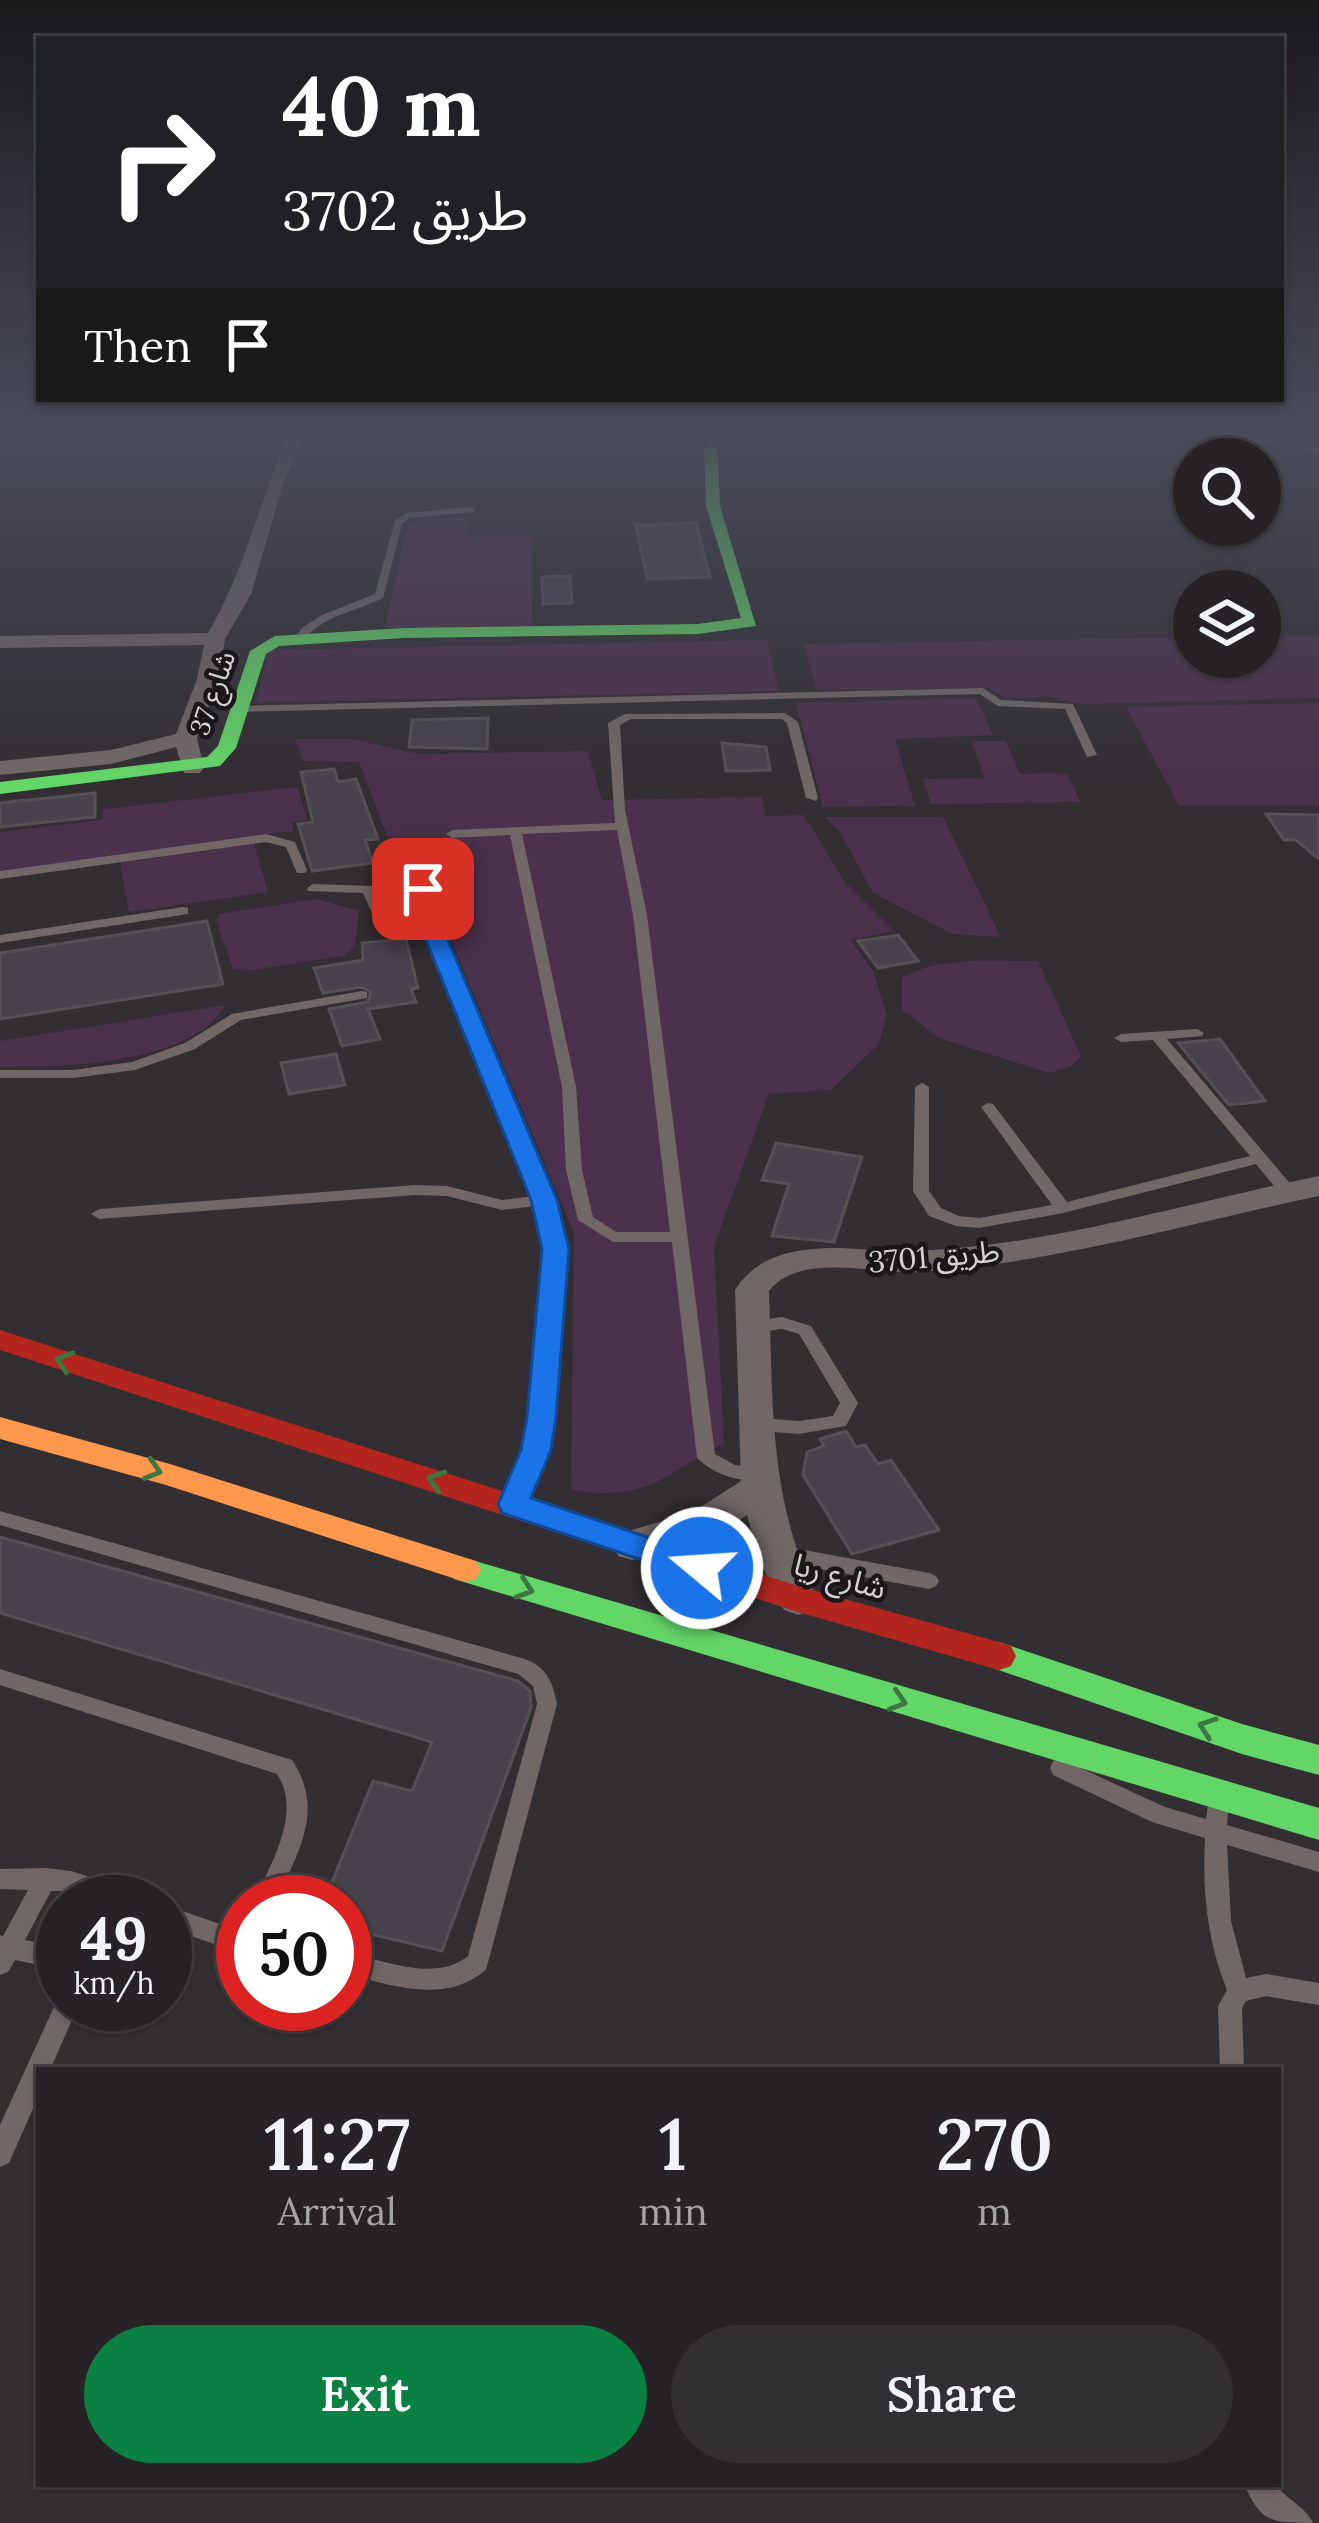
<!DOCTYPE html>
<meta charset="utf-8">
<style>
:root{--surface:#262226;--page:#322f32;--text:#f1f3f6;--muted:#a4a4a7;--line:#423f43;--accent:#0b8043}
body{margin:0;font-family:Lora,"Noto Sans Arabic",serif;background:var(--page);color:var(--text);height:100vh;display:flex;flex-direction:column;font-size:45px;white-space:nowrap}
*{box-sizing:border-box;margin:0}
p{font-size:39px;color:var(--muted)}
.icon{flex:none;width:66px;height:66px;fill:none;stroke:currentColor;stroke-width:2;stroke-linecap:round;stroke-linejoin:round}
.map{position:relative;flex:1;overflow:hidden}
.drawer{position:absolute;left:36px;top:2067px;width:1245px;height:420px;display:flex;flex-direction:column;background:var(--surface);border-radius:0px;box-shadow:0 3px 9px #0004,0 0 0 3px var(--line)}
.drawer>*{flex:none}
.guide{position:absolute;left:36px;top:36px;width:1248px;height:366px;border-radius:0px;box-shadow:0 3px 9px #0004,0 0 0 3px var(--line);background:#202124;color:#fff;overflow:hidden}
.tools{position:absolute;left:1173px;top:438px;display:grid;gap:24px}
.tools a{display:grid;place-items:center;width:108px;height:108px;border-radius:50%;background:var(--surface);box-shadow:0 3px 9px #0004,0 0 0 3px var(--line);font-size:60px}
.speed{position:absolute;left:36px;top:1875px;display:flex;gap:24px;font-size:60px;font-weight:700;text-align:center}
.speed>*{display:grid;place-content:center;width:156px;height:156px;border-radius:50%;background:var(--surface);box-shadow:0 3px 9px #0004,0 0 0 3px var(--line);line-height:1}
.speed small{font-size:30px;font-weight:400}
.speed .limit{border:18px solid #d22;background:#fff;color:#111}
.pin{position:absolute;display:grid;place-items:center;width:102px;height:102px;color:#fff;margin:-51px;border-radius:24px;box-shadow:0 6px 18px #0006}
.me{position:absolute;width:132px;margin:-66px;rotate:288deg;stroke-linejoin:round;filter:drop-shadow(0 0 9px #0008)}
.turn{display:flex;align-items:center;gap:42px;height:252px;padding:0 48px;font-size:54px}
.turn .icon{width:156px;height:156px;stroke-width:2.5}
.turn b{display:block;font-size:84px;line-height:102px}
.then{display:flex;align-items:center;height:114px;padding:0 48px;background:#0003;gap:24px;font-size:45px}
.eta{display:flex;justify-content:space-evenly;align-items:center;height:204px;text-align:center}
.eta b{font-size:72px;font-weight:600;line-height:84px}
.button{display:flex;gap:24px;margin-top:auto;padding:24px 48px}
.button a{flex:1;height:138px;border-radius:72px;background:var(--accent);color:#fff;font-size:48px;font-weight:600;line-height:138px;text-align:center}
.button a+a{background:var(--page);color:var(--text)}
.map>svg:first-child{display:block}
.built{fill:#3e343e}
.green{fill:#4b314b}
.building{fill:#47424c;stroke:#545154;stroke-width:3}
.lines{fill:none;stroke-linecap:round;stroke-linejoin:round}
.lane{fill:#716767;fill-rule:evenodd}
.street{fill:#716767;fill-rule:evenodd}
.fast{fill:#63d668;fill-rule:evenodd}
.slow{fill:#ff974d;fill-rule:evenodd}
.jam{fill:#b3261e;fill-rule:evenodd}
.oneway{stroke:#3e7640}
.route{fill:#1a73e8;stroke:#114b97;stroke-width:3}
.labels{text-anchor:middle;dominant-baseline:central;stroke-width:9;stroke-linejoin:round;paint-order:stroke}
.far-street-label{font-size:27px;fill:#d4d0d4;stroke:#191719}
.street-label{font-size:30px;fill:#d4d0d4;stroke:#191719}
</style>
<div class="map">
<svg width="1319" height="2523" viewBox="0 0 1319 2523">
<rect width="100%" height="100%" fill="#322e32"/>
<polygon class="built" points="1120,426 1319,426 1319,462"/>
<g class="green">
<polygon points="468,518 467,537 532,535 532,627 385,628 407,525 424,519"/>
<polygon points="1319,635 1319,698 1082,704 1051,697 1006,698 989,688 817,690 804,644 1194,637 1194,657 1260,657 1260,636"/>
<polygon points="767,640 779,691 256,702 269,650"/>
<polygon points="976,698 993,735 895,739 915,806 823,807 796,703"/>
<polygon points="1319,703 1319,806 1179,806 1126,707"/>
<path d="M295,739H352L419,754L588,751L602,800L762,797L766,816L804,815L844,881L894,931L851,940L874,973L887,1015L879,1044L831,1090L769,1094L714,1246L724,1443C659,1477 650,1502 571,1490L574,1233L428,885L406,886L359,762L303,761Z"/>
<polygon points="972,741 1006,741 1020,774 1068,773 1080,802 931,804 923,779 984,778"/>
<polygon points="298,787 307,820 292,822 293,831 0,871 0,832 101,820 104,809"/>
<polygon points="824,817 943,817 1001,937 952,934 873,893 839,830"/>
<polygon points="254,844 268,892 129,912 120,863"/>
<polygon points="317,899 359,911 355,946 344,956 246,971 233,969 216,921 219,914"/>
<path d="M1038,961L1081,1056L1072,1066L1049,1073L939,1038L902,1010V978C939,955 996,962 1038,961Z"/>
<path d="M226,1005C189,1065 63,1067 0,1067V1041Z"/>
</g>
<g class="building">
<polygon points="696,523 710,577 647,579 636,525"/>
<polygon points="570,576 572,603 543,604 542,577"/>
<polygon points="488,718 487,749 409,747 412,720"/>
<polygon points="722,743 766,747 770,770 726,771"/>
<polygon points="334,769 338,782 356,779 378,839 365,840 373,863 312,871 298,824 313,822 301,772"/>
<polygon points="95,793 95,817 0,827 0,803"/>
<polygon points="1266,814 1319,815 1319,859 1296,840 1284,840"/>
<polygon points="207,921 223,984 0,1019 0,953"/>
<polygon points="898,935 918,961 878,968 858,941"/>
<polygon points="406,939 418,988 411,989 416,1002 368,1009 380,1039 342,1046 329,1009 368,1002 371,992 361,987 323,993 314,968 363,960 362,943"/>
<polygon points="1220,1039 1265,1101 1229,1105 1178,1043"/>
<polygon points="336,1054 345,1085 289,1094 281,1063"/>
<polygon points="776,1143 862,1157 834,1242 772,1236 789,1184 762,1180"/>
<polygon points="846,1431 856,1447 865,1445 878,1464 891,1460 939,1530 852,1554 803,1475 807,1452 824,1446 820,1439"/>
<polygon points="0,1537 518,1681 530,1691 531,1708 442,1951 345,1928 345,1902 324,1902 373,1781 412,1791 432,1742 0,1613"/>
</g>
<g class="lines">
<g class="lane">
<polygon points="1179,426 1199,426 1319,447 1319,453"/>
<path d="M471,507L474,508V512L409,518L402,524L383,598C355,612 323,615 303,641H295V637L303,627L322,615L375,594L395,521L406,513Z"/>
<polygon points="983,688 1001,700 1073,704 1097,755 1087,757 1065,709 998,706 980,694 238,712 233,709 238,706"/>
<path d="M785,713L798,722L818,798L816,801L806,798L787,723L782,719H631L620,725L625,810L647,915L715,1454L735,1465L767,1469L769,1474L767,1479C740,1483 716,1476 697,1458L672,1242H613L578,1220L566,1170L562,1087L510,835L452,838L446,834L452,830L615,823L608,723L625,714ZM617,830L633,915L670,1232H616L593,1217L582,1170L576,1087L522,834Z"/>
<polygon points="266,834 295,842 307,870 305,873 297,873 286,847 266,842 0,879 0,871"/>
<polygon points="313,884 373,886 380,901 418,895 418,886 428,886 445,940 552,1200 563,1249 545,1450 520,1509 513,1511 506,1509 504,1504 527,1450 532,1417 547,1249 537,1206 502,1210 447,1196 415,1195 99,1219 91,1214 99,1209 415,1185 447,1186 502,1200 534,1196 431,940 421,903 383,908 391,925 384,929 377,925 363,893 308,891 307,888"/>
<polygon points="183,907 188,908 188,914 0,943 0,935"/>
<polygon points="362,991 367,992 367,998 241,1020 195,1049 135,1070 73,1078 0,1078 0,1070 73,1070 132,1062 185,1043 232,1014"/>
<polygon points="1197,1029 1204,1033 1202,1036 1167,1039 1294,1188 1296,1192 1294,1196 1282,1196 1256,1164 1063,1213 979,1228 956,1226 929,1216 913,1191 915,1087 922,1083 929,1087 929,1191 941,1208 959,1216 979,1218 1052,1205 981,1107 988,1103 993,1104 1067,1202 1250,1156 1153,1040 1121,1042 1114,1038 1121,1034"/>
<polygon points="782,1317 811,1326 855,1398 858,1403 846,1426 799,1434 751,1430 748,1425 751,1420 757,1418 799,1421 833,1416 840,1403 799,1334 782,1329 754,1333 745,1327 754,1321"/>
<path d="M0,1511L525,1659C547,1667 553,1683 557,1704L486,1970C444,2005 393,1985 345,1974V1952C383,1960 435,1983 468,1956L537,1704L533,1686L518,1674L0,1525Z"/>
<polygon points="782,1546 929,1573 936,1576 939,1581 936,1586 929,1589 782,1562 775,1559 772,1554 775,1549"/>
<path d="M0,1669L292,1760C326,1811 297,1853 276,1902H254C270,1864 303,1813 277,1774L0,1685Z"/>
<path d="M1061,1759L1165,1807L1206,1819L1210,1791L1218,1788L1226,1791L1229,1798L1227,1825L1319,1852V1872L1227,1845L1231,1921L1246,1978L1266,1974L1319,1983V2005L1266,1996L1246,2001L1242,2008L1244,2070H1220L1218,2006L1227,1990C1207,1941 1202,1890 1205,1838L1152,1822L1053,1775L1050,1768L1053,1761Z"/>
<polygon points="46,1868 71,1871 138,1892 146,1895 149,1902 105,1902 71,1891 51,1891 25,1940 63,1948 63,1970 15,1960 8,1972 0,1975 0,1935 3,1936 28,1890 0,1889 0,1869"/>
<polygon points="165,1905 243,1932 243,1954 165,1927"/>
<polygon points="63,1994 63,2004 79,2004 50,2070 39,2070 39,2095 9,2163 0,2167 0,2125 59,1996"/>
<path d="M1244,2484H1275C1287,2500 1306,2507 1313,2523C1272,2523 1261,2523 1244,2484Z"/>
</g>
<g class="street">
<path d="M292,426H308L283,484L251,594L225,639L219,679L197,738L204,768L200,773H184L176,747L111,764L0,775V761L111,750L176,734L197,679L204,645L0,648V636L208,633C246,569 261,494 292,426Z"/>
<path d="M1319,1176V1196C1187,1224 1055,1263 919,1272C876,1275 800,1251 769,1291C773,1398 768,1502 818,1599L812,1610L798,1615L784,1610L761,1564L747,1515L720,1533L632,1560L618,1556L613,1545L618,1534L693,1512L741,1481L735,1290C758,1253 799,1248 840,1248C864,1249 889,1252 913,1251C1050,1246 1186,1203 1319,1176Z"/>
</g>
<g class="fast">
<polygon points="711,445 718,449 720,506 756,626 698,634 404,638 279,646 266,654 236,748 220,766 0,794 0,782 207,757 218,746 250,651 275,636 404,628 698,624 741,618 706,506 704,449"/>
<polygon points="465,1558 1319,1808 1319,1840 454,1579 449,1570 454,1561"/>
<polygon points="999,1642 1242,1724 1319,1745 1319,1775 1242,1754 987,1666 982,1656 987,1646"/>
</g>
<polygon class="slow" points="0,1417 170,1464 476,1561 481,1570 476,1579 465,1582 166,1485 0,1439"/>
<polygon class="jam" points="0,1330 798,1586 999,1642 1011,1646 1016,1656 1011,1666 999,1670 798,1612 0,1350"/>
</g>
<defs><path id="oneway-chevron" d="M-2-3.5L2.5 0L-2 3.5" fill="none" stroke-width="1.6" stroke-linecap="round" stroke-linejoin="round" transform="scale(3)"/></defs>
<g class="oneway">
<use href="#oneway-chevron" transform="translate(64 1361) rotate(-162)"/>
<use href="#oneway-chevron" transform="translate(153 1470) rotate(16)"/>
<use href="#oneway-chevron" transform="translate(436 1480) rotate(-162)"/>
<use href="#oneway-chevron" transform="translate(525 1589) rotate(18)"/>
<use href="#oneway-chevron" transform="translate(898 1701) rotate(17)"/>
<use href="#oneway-chevron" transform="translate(1207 1727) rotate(-161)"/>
</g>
<linearGradient id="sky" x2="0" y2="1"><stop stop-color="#1c191c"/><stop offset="0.55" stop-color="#494c5a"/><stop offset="1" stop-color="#494c5a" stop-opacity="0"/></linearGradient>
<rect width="1319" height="780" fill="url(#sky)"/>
<polygon class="route" points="423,883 433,889 448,940 557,1200 569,1249 556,1417 551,1450 531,1498 713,1559 718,1568 713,1576 702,1580 690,1576 502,1513 498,1504 521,1450 527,1417 542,1249 531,1200 426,940 412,889"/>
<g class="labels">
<g class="far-street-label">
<text transform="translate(212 693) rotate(-71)">شارع 37</text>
</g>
<g class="street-label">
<text transform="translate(934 1256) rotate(-5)">طريق 3701</text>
<text transform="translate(840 1576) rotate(16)">شارع ريا</text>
</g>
</g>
</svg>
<div class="tools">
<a><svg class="icon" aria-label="search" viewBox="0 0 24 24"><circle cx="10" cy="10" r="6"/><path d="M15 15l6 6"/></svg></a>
<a><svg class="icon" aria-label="layers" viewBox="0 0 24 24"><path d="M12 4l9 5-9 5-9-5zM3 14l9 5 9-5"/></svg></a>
</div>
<div class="speed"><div>49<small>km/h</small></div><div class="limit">50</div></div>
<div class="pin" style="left:423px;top:889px;background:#d93025"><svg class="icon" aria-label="arrive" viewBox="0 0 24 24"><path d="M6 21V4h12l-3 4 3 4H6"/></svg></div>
<svg class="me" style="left:702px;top:1568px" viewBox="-20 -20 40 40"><circle r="17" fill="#1a73e8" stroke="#fff" stroke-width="3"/><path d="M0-11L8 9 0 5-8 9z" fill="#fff"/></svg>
<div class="guide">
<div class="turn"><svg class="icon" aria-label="right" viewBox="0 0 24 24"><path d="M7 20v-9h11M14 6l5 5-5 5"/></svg><div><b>40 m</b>طريق 3702</div></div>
<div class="then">Then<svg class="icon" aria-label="arrive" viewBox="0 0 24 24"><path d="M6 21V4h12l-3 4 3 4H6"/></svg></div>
</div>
<section class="drawer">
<div class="eta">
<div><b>11:27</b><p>Arrival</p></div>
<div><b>1</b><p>min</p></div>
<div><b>270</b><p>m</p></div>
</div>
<div class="button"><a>Exit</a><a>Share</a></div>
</section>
</div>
